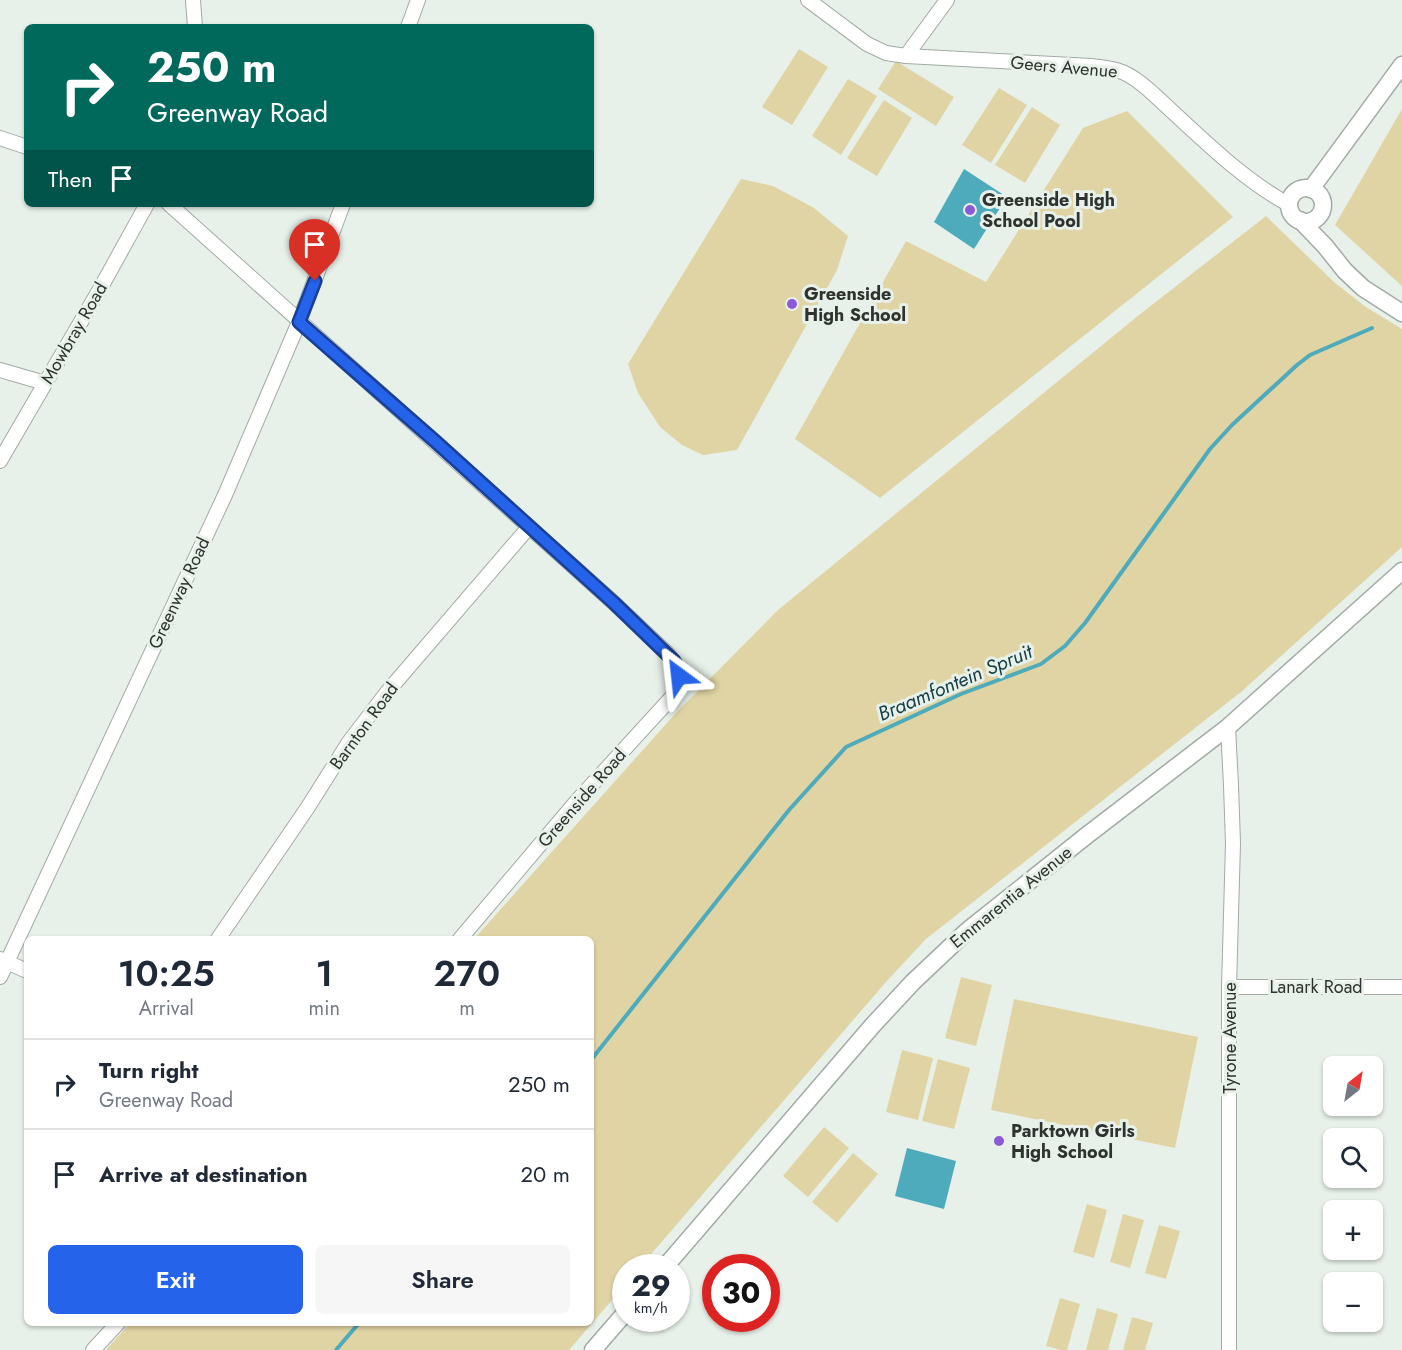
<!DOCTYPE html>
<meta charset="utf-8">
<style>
:root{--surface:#fff;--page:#f6f6f7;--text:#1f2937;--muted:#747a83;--line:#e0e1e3;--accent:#2563eb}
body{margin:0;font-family:Jost,sans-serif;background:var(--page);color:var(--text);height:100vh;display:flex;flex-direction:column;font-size:22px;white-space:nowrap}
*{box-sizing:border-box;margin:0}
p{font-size:20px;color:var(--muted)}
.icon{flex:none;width:33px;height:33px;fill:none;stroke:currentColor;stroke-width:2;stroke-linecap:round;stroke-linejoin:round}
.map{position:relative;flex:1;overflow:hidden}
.details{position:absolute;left:24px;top:936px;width:570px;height:390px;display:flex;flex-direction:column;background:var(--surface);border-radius:9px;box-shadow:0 2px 4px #0004}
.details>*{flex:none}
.banner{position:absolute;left:24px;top:24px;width:570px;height:183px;border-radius:9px;box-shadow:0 2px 4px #0004;background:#00695c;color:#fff;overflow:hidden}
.needle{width:39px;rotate:31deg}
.tools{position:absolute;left:1323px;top:1056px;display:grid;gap:12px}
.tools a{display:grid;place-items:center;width:60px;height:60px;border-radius:9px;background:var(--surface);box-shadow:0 2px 4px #0004;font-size:30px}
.speed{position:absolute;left:612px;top:1254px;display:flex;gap:12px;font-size:30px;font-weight:700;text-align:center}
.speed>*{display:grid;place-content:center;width:78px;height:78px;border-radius:50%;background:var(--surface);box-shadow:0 2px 4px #0004;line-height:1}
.speed small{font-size:15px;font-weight:400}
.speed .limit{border:9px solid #d22;background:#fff;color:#111}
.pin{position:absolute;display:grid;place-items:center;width:51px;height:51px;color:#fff;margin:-62px -26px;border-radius:50% 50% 50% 0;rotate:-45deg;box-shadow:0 0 6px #0007}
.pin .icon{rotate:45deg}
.me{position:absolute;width:66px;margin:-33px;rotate:330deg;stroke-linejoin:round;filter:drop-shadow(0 0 4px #0008)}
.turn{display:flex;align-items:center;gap:21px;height:126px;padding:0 24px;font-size:27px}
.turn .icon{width:78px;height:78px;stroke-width:2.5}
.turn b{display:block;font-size:42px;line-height:51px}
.then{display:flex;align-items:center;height:57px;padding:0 24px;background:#0003;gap:12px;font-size:22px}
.eta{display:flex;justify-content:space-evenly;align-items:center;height:102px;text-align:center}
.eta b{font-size:36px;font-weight:600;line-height:42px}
.cta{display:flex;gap:12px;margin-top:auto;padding:12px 24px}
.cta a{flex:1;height:69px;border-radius:9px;background:var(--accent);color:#fff;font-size:24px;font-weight:600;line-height:69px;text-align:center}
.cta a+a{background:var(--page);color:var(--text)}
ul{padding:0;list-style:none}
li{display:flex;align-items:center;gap:18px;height:90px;padding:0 24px;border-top:2px solid var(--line)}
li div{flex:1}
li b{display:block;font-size:22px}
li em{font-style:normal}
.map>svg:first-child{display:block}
.green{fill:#e1d4a4}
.water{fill:#4dabbc}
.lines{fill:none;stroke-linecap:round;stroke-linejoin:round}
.stream{stroke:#4dabbc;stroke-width:4}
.minor-casing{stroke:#a1aba3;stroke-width:16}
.tertiary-casing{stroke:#a1aba3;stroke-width:19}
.minor{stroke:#fff;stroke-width:14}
.tertiary{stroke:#fff;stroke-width:16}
.route-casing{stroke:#184099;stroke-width:15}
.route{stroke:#2563eb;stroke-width:10}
.poi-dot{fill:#8a5bd4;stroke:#e7f1e9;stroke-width:2}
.labels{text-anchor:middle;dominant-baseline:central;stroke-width:6;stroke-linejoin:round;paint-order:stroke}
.street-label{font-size:18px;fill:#2f3330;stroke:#e7f1e9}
.poi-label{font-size:18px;font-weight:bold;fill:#2f3330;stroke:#e7f1e9;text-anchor:start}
.water-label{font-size:20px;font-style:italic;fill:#154047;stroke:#e7f1e9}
</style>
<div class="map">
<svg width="1402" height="1350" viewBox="0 0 1402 1350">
<rect width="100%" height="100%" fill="#e7f1e9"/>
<g class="green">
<polygon points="799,49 828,67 792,125 762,107"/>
<polygon points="896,61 954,97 936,126 878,89"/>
<polygon points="848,79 877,96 841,155 812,136"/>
<polygon points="999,88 1027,105 991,163 962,145"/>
<polygon points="884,100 912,118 877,176 847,158"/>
<polygon points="1032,107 1060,125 1025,183 995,165"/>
<polygon points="1402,109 1402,286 1335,225"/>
<polygon points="1127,111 1233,217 880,498 795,439 906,241 986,282 1083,128"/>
<polygon points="741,179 773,186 814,208 848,236 837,270 737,450 703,455 682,445 660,427 638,393 628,364"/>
<polygon points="1266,216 1335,283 1366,307 1402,329 1402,547 1241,692 926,939 886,982 640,1267 626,1268 625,1285 569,1350 106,1350 130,1323 591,1323 591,939 474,939 675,714 778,610 1139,315"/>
<polygon points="961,977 992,985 976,1046 945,1038"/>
<polygon points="1014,999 1198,1037 1175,1148 991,1110"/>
<polygon points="902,1050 933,1058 918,1120 886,1112"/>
<polygon points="938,1059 970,1068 954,1129 922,1121"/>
<polygon points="824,1127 849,1148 808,1197 783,1176"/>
<polygon points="853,1153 878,1174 837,1223 812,1202"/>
<polygon points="1087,1204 1107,1210 1094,1258 1073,1252"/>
<polygon points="1123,1214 1144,1220 1130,1268 1110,1262"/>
<polygon points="1159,1225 1180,1231 1166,1279 1145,1273"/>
<polygon points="1060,1298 1080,1304 1067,1350 1061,1350 1046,1346"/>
<polygon points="1097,1308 1118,1314 1108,1350 1086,1350"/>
<polygon points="1132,1317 1153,1323 1145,1350 1123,1350"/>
</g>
<g class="water">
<polygon points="964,169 1007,197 974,249 934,222"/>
<polygon points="907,1148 956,1161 944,1209 895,1196"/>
</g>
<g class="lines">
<g class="stream">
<polyline points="591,1060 789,810 846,747 961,694 1041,664 1065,646 1085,623 1210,449 1232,425 1297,365 1310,355 1372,328"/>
<polyline points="336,1350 359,1323"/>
</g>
<g class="minor-casing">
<g id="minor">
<polyline points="193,0 195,27"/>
<path d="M808,0L867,44L886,53L906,56L1091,66C1119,69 1127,71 1149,90C1191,128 1240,179 1290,205"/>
<polyline points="408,27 418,0"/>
<polyline points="906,56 947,0"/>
<polyline points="0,138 27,147"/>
<path d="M169,204L614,603L666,652C681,668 682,678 672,697L576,802L460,939"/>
<polyline points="0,370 45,383"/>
<polyline points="0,461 100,289 147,204"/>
<polyline points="1228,727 1231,785 1233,843 1229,987 1229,1350"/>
<polyline points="218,939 308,807 349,742 388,691 529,527"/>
<polyline points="0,959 27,971"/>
<polyline points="0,977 225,495 299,322 343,204"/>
<polyline points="1229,987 1402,987"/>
<polyline points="93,1350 118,1323"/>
</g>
</g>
<g class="tertiary-casing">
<g id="tertiary">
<circle cx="1306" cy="205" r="17"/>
<polyline points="1311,189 1402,65"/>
<polyline points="1300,220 1325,246 1345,271 1363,288 1402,313"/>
<polyline points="664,1268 873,1025 913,982 967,931 1086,836 1228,727 1402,571"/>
<polyline points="593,1350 626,1312"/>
</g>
</g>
<use href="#minor" class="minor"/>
<use href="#tertiary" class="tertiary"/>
</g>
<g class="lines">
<g class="route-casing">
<polyline id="route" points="315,281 299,322 436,442 614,603 674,661 678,668 679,676"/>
</g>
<use href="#route" class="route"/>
</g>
<g class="poi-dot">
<circle cx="970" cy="210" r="6"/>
<circle cx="792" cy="304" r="6"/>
<circle cx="999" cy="1141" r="6"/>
</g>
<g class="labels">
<g class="street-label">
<text transform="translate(1064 67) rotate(5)">Geers Avenue</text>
<text transform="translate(74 333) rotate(-60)">Mowbray Road</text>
<text transform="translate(179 593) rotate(-65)">Greenway Road</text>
<text transform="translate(364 726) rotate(-54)">Barnton Road</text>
<text transform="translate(582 798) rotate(-49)">Greenside Road</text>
<text transform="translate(1011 897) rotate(-39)">Emmarentia Avenue</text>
<text x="1316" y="987">Lanark Road</text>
<text transform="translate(1230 1038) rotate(-90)">Tyrone Avenue</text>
</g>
<g class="poi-label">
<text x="982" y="200">Greenside High<tspan x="982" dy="21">School Pool</tspan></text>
<text x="804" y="294">Greenside<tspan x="804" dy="21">High School</tspan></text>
<text x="1011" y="1131">Parktown Girls<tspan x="1011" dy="21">High School</tspan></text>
</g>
<g class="water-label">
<text transform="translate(955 683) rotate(-23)">Braamfontein Spruit</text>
</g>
</g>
</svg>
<div class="tools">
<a><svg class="needle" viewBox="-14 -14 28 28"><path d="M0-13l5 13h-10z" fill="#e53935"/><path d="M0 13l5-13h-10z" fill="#747a83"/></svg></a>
<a><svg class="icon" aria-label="search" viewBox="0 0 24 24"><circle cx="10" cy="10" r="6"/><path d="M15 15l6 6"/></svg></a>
<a>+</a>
<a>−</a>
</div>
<div class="speed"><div>29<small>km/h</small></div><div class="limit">30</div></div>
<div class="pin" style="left:315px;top:281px;background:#d93025"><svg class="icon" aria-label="arrive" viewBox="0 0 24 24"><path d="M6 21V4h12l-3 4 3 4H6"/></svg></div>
<svg class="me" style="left:679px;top:676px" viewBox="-20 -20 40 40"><path d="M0-17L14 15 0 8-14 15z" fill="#2563eb" stroke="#fff" stroke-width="4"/></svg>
<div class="banner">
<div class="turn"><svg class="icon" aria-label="right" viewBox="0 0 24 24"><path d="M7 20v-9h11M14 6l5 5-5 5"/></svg><div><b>250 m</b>Greenway Road</div></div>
<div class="then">Then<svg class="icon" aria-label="arrive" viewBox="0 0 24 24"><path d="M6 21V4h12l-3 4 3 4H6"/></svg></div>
</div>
<section class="details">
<div class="eta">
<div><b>10:25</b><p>Arrival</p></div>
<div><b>1</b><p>min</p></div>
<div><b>270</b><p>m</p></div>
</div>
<ul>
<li><svg class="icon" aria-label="right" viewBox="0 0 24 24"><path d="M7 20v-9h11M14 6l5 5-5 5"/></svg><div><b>Turn right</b><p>Greenway Road</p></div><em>250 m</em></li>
<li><svg class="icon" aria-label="arrive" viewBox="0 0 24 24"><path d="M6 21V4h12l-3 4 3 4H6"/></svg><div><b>Arrive at destination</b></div><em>20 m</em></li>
</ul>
<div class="cta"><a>Exit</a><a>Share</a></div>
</section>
</div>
